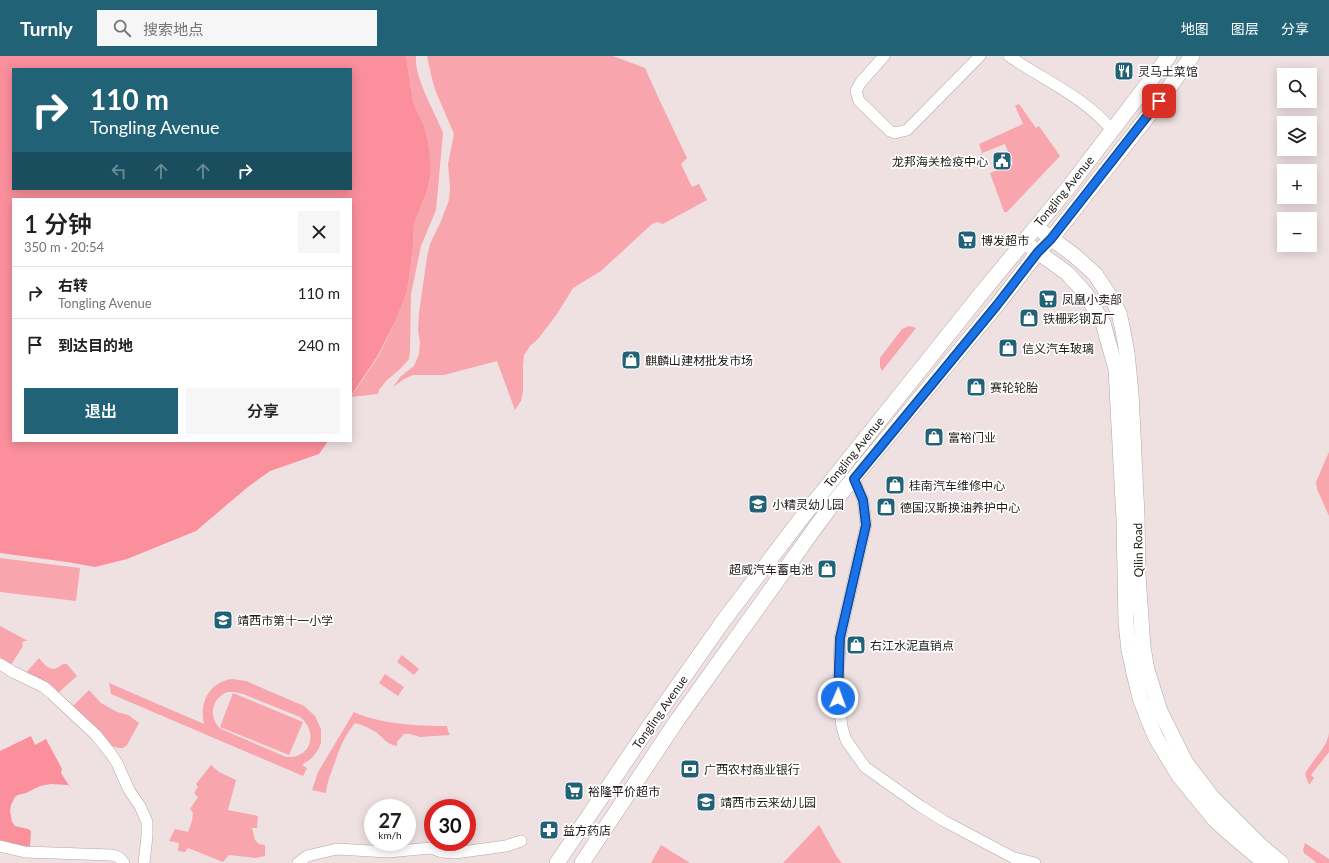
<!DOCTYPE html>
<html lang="zh">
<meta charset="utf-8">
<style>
:root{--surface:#fff;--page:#f6f6f6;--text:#202124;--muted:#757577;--line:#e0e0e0;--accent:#216276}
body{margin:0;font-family:Lato,"Noto Sans SC",sans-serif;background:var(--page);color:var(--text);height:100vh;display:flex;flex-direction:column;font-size:15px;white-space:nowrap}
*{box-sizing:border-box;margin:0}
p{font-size:13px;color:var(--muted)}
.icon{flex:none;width:22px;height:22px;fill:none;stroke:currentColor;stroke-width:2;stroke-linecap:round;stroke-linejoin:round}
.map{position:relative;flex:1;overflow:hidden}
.drawer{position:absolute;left:12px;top:142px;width:340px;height:244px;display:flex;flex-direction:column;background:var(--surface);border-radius:0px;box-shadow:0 2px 10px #0003}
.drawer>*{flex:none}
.guide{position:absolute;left:12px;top:12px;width:340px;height:122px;border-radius:0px;box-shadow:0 2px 10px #0003;background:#216276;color:#fff;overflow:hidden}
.buttons{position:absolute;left:1277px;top:12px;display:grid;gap:8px}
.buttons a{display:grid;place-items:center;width:40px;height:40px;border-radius:0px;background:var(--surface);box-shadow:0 2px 10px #0003;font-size:20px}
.speed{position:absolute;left:364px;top:743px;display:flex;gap:8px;font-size:20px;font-weight:700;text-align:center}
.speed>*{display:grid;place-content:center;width:52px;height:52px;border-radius:50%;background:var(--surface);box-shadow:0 2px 10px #0003;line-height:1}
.speed small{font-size:10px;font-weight:400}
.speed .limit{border:6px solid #d22;background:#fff;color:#111}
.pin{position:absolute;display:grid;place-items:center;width:34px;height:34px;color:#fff;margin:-17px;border-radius:8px;box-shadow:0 2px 6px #0006}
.me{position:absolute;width:44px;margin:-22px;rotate:2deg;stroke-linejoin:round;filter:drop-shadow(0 0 3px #0008)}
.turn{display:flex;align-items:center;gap:14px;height:84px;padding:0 12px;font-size:18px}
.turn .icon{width:52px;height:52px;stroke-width:2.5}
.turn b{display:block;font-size:28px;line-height:34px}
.lanes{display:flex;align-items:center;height:38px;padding:0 12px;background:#0003;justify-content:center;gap:20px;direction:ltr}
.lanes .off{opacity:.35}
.round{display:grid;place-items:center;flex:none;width:42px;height:42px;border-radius:0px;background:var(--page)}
.overview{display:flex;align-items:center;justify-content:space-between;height:68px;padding:0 12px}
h1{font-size:24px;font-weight:600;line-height:30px}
.primary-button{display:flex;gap:8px;margin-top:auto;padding:8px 12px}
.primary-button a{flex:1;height:46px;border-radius:0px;background:var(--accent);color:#fff;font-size:16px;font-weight:600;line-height:46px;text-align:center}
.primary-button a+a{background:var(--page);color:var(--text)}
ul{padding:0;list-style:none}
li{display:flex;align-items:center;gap:12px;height:52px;padding:0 12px;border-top:1px solid var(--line)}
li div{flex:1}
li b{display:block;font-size:15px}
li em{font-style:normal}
header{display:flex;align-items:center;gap:24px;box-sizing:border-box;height:56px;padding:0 20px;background:var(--accent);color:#fff}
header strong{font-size:19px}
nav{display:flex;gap:22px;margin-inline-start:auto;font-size:14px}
.search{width:280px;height:36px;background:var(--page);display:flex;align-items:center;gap:10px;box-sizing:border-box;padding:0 14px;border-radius:0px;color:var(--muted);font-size:15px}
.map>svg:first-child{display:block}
.green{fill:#f8a5ad;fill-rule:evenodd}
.forest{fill:#fb8f9c;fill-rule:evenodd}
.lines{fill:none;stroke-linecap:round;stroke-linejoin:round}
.minor-casing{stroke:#b3a7a7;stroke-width:12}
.secondary-casing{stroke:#b3a7a7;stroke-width:16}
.minor{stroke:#fff;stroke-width:11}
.secondary{stroke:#fff;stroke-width:15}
.route-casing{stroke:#114b97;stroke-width:10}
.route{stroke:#1a73e8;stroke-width:7}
.labels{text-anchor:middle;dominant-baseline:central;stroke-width:3.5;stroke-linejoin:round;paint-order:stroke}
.poi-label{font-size:12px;fill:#211c1c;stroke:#fff;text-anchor:start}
.street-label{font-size:12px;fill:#211c1c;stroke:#fff}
</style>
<header>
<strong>Turnly</strong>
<div class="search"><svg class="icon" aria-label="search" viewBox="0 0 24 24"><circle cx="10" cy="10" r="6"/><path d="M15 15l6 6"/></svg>搜索地点</div>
<nav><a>地图</a><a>图层</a><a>分享</a></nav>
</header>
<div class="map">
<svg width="1329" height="807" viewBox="0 0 1329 807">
<rect width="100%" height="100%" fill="#efe1e2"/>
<g class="green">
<path d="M406,0H416C414,22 435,56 443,77L436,154L421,190L411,238L410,293L409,303L400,313L386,325L379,334L378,338L351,341L378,301L396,264L407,236L413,192L414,168L427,135L431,117L424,70L413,46Z"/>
<polygon points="427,0 613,0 645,12 659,43 687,102 681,108 692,131 699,128 707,144 663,168 657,166 652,168 601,215 573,232 557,258 538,283 530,290 524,299 523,309 523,336 521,345 515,354 497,305 444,319 413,319 404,323 393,331 400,321 414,310 419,298 420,286 418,275 419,257 427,201 430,188 441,165 449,144 450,131 448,108 454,78 436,36 432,23"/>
<polygon points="1019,48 1036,72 1039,70 1060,100 1007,156 1004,156 990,117 1013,108 1005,88 982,97 979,88 1023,68 1015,50"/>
<polygon points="909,270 916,272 882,315 880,311 880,302 902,273"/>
<polygon points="1329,396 1329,460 1317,433 1316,426"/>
<polygon points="0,502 80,512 76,545 0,536"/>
<polygon points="0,570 28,585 24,585 22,587 23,590 11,609 0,601"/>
<polygon points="402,599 419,613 414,619 397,606"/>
<path d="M39,602C44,608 46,612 55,613L63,608H67L77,620L58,637C52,626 35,623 24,619Z"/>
<polygon points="385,618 404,631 398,640 379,627"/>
<path d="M232,623L246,625L304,650L315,660L321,673V687L318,694L312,702L302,709L307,712L303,720L111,638L109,627L204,668C199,647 209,626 232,623ZM227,636H234L243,638L300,661C319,676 311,703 286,701L221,673C208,662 211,643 227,636Z"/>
<polygon points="89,634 101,647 117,656 128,659 139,667 127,689 123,692 119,692 108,689 73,650"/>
<polygon points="233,637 303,666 289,699 220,671"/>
<path d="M354,656C379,668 419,670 447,670L448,675L450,679L420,681L410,678H404L397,686V690C388,689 383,682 376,676C369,672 363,669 355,667C345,679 340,691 335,706C331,717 327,726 326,737L312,734L318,716Z"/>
<path d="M1329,677V696L1311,719L1314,722L1309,729L1305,718C1312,704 1327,692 1329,677Z"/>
<polygon points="211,709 219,716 236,724 228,754 258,760 257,772 252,772 255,784 259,788 265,789 265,800 256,802 229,799 223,806 188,792 185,796 178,795 179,787 169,785 175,773 188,776 192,765 193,757 190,753 198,741 194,737 198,731 196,728"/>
<polygon points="819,769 837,801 842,807 783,807"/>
<polygon points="1305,787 1329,803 1329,807 1317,807 1304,797 1303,794"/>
<polygon points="661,789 690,807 651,807"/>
</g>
<g class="forest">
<path d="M0,0H406L413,46L424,70L429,93L431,117L427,135L414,168L413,192L407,236L396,264L377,301L351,340V143H13V385H328L319,398L270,415L249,430L196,475L127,503L95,511L67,506L0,497ZM13,13H351V133H13Z"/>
<polygon points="31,680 35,689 46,683 62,713 61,717 70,731 68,729 51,728 40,730 26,737 18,739 15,741 11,749 10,755 12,766 15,770 28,773 31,775 30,790 29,792 0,786 0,695"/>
</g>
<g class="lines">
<g class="minor-casing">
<g id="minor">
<polyline points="884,0 861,26 856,35 859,45 890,75 895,77 907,74 980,0"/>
<path d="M1009,0C1045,25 1083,40 1112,74"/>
<polyline points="854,423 863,444 866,469 840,582 838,643 842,671 846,684 865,711 920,750 944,765 1014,802 1035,807"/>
<polyline points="0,608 13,616 44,631 52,638 96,679 111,698 117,707 129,734 140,750 147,766 147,780 144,807"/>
<path d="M0,790L25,796L111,799C117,800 120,801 124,807"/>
<polyline points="298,807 307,800 337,793 388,796 431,792 442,796 455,797 506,790 521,785"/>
</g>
</g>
<g class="secondary-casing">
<g id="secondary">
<polyline points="1044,177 1075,200 1095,218 1113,245 1119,257 1122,270 1127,297 1131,337 1137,460 1138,519 1143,591 1147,614 1160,655 1186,707 1212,741 1260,789 1281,807"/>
<polyline points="1031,191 1067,217 1086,238 1103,267 1116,313 1124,464 1126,567 1129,594 1134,617 1140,642 1148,663 1156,682 1179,720 1215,764 1228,776 1265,807"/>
<polyline points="557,807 646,675 724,564 800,464 980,239 1068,132 1169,0"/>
<polyline points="582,807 678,663 815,472 838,441 997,249 1038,196 1051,183 1152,55 1192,0"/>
</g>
</g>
<use href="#minor" class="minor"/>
<use href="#secondary" class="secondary"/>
</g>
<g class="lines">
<g class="route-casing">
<polyline id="route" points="838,642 840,582 866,469 863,444 854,423 997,249 1038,196 1051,183 1159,45"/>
</g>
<use href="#route" class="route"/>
</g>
<defs>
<g id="restaurant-square" transform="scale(1)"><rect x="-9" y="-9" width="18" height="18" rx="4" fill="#216276" stroke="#fff"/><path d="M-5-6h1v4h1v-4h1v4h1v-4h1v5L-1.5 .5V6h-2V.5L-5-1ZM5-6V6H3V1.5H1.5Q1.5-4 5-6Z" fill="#fff"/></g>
<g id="civic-square" transform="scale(1)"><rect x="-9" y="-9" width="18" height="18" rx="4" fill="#216276" stroke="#fff"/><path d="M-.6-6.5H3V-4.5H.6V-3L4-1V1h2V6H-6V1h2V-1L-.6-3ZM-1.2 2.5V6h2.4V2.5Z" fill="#fff"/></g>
<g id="supermarket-square" transform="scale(1)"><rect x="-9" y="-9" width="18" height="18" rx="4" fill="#216276" stroke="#fff"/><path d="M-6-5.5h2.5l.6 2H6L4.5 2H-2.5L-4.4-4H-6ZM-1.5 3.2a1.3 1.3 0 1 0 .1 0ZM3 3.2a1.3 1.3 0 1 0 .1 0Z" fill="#fff"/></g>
<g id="shop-square" transform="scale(1)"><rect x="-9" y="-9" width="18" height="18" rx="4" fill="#216276" stroke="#fff"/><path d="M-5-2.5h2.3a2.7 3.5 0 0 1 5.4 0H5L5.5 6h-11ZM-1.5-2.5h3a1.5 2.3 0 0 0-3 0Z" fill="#fff"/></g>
<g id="school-square" transform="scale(1)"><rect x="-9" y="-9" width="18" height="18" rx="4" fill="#216276" stroke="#fff"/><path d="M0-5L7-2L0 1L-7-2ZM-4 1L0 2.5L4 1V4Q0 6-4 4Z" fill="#fff"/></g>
<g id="bank-square" transform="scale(1)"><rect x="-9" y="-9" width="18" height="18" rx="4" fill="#216276" stroke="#fff"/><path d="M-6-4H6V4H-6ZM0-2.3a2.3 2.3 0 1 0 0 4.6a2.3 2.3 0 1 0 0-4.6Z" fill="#fff"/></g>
<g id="pharmacy-square" transform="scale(1)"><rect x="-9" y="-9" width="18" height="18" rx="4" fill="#216276" stroke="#fff"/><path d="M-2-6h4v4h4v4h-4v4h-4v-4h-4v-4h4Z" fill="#fff"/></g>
</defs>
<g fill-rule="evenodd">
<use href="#restaurant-square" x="1124" y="15"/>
<use href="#civic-square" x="1002" y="105"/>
<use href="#supermarket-square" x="967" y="184"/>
<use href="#supermarket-square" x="1048" y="243"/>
<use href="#shop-square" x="1029" y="262"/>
<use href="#shop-square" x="1008" y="292"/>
<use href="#shop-square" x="631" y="304"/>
<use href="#shop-square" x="976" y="331"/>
<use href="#shop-square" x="934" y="381"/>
<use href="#shop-square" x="895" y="429"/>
<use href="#school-square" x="758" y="448"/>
<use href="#shop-square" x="886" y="451"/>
<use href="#shop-square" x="827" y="513"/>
<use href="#school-square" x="223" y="564"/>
<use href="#shop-square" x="856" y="589"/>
<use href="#bank-square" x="690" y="713"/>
<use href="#supermarket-square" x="574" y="735"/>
<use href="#school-square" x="706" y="746"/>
<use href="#pharmacy-square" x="549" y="774"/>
</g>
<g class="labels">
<g class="poi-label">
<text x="1138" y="15">灵马土菜馆</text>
<text x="988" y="105" text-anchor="end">龙邦海关检疫中心</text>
<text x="981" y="184">博发超市</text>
<text x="1062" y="243">凤凰小卖部</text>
<text x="1043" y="262">铁栅彩钢瓦厂</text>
<text x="1022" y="292">信义汽车玻璃</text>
<text x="645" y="304">麒麟山建材批发市场</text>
<text x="990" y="331">赛轮轮胎</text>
<text x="948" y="381">富裕门业</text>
<text x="909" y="429">桂南汽车维修中心</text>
<text x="772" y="448">小精灵幼儿园</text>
<text x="900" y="451">德国汉斯换油养护中心</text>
<text x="813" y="513" text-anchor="end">超威汽车蓄电池</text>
<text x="237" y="564">靖西市第十一小学</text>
<text x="870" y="589">右江水泥直销点</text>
<text x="704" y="713">广西农村商业银行</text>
<text x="588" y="735">裕隆平价超市</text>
<text x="720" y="746">靖西市云来幼儿园</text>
<text x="563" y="774">益方药店</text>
</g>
<g class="street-label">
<text transform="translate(1064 135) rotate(-51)">Tongling Avenue</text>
<text transform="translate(854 396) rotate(-51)">Tongling Avenue</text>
<text transform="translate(1138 494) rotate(-91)">Qilin Road</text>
<text transform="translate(660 656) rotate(-55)">Tongling Avenue</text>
</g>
</g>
</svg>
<div class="buttons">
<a><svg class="icon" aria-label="search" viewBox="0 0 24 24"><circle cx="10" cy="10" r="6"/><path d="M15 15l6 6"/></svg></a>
<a><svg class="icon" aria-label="layers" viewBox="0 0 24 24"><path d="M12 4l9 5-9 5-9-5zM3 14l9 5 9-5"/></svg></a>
<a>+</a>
<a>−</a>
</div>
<div class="speed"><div>27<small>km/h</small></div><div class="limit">30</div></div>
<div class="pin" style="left:1159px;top:45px;background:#d93025"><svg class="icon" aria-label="arrive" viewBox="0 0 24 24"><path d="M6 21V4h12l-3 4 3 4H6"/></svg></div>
<svg class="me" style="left:838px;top:642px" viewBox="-20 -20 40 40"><circle r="17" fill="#1a73e8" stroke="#fff" stroke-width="3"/><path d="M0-11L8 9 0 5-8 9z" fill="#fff"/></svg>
<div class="guide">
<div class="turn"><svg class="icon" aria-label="right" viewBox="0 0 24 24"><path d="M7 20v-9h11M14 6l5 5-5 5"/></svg><div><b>110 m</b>Tongling Avenue</div></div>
<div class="lanes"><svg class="icon off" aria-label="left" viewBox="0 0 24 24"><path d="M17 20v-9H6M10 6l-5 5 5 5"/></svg><svg class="icon off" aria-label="ahead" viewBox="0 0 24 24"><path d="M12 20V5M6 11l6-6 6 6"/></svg><svg class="icon off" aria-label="ahead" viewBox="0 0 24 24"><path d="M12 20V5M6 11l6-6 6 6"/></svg><svg class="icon" aria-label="right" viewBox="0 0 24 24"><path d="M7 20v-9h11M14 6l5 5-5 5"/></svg></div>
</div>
<section class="drawer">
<div class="overview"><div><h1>1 分钟</h1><p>350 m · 20:54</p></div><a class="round"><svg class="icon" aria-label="close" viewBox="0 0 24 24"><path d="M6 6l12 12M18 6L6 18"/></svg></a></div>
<ul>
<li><svg class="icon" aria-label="right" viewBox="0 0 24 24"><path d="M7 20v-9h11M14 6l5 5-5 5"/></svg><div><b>右转</b><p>Tongling Avenue</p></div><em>110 m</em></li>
<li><svg class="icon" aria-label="arrive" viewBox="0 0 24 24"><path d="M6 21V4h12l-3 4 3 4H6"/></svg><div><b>到达目的地</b></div><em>240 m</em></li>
</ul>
<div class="primary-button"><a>退出</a><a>分享</a></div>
</section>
</div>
